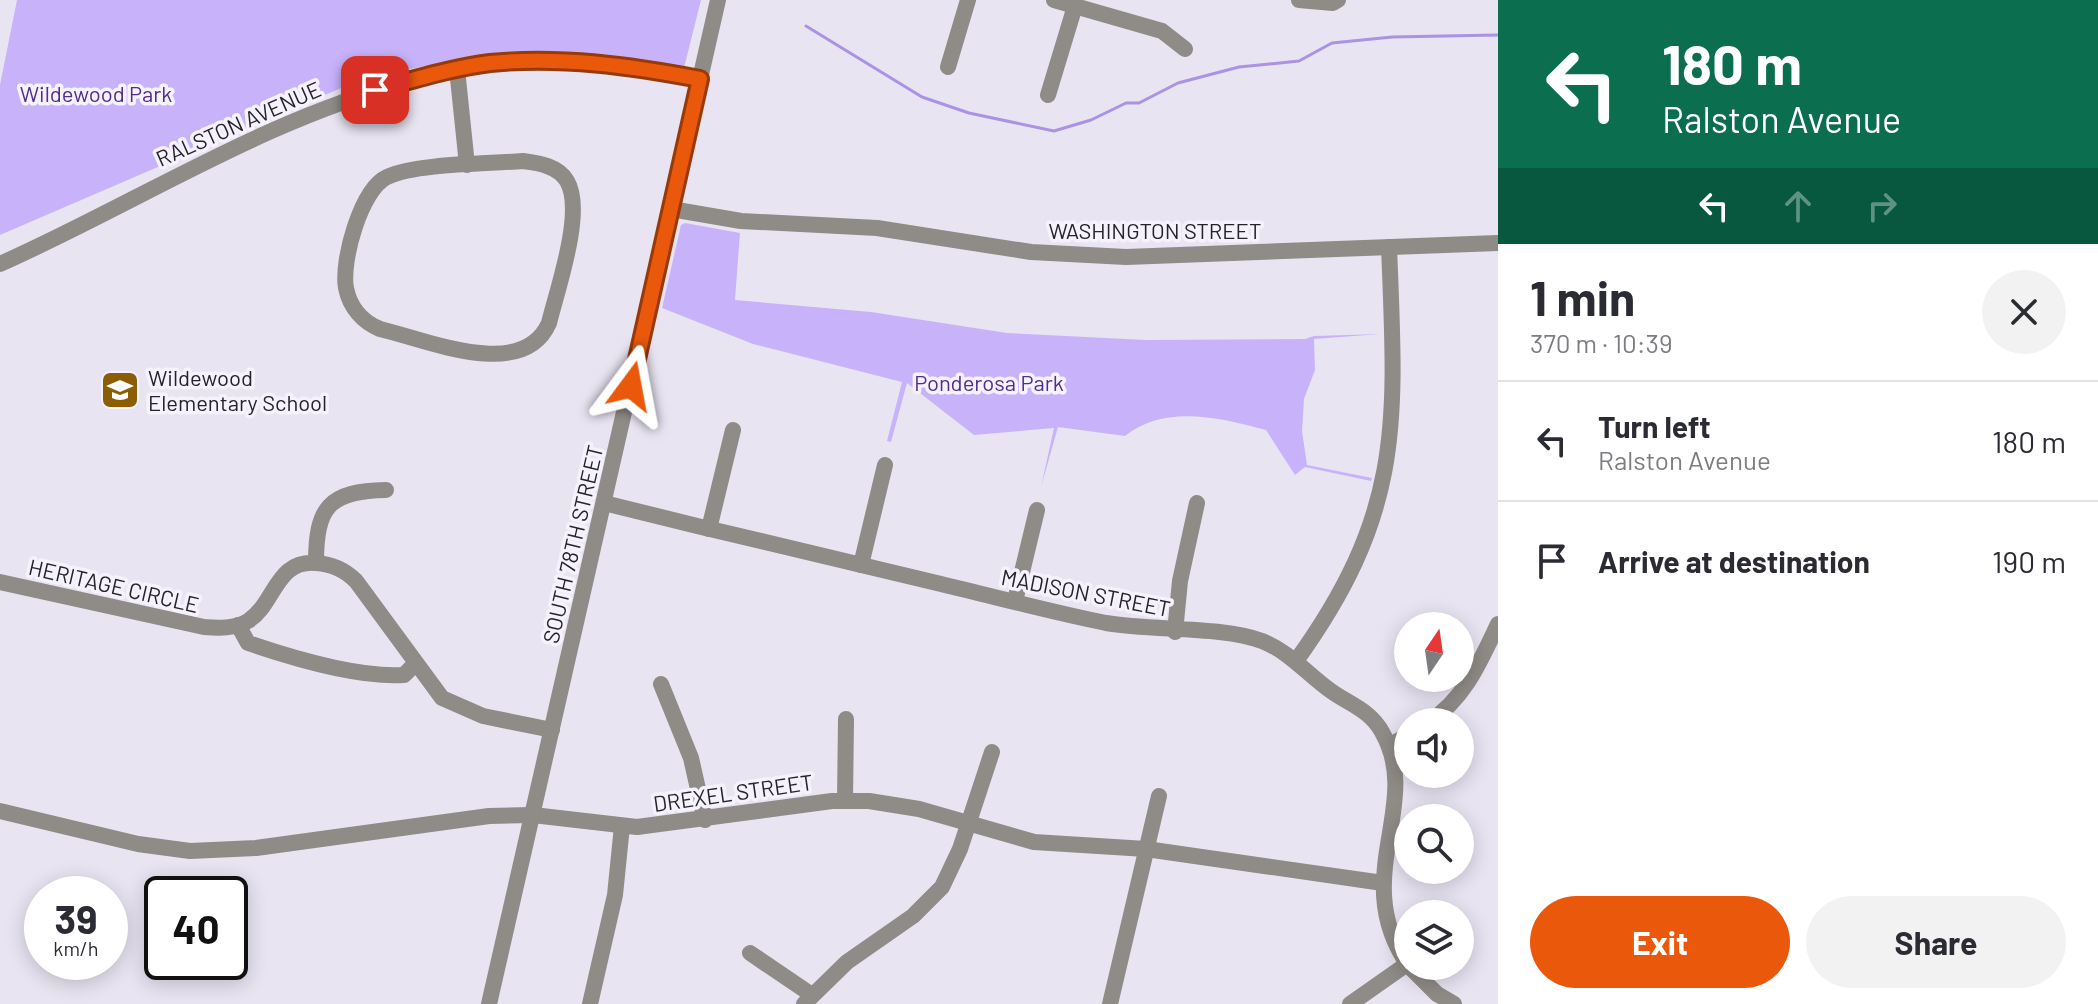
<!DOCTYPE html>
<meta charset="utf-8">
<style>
:root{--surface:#fff;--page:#f2f2f3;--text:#2b2b33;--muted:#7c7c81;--line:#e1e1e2;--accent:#ea580c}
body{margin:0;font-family:Barlow,sans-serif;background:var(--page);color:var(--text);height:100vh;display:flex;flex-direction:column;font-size:30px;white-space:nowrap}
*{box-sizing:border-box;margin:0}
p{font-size:26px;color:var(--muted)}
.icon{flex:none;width:44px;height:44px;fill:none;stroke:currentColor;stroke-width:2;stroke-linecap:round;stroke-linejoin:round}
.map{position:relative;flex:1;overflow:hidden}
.panel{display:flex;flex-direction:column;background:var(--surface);width:600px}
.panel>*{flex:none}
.banner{background:#0b6e4f;color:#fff;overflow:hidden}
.needle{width:52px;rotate:13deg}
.fabs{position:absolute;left:1394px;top:612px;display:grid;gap:16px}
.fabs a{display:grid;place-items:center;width:80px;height:80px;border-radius:50%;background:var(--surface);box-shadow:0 4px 20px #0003;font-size:40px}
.speed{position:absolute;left:24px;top:876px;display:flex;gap:16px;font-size:40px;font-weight:700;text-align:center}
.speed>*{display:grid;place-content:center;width:104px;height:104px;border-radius:50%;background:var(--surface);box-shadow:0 4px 20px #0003;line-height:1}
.speed small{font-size:20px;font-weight:400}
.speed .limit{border:4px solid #111;border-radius:12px;background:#fff;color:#111}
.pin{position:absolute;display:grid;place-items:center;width:68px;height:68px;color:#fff;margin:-34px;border-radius:16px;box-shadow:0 4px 12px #0006}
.me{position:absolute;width:88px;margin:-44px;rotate:13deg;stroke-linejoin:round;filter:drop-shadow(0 0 6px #0008)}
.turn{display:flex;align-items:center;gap:28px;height:168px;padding:0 32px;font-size:36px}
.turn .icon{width:104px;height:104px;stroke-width:2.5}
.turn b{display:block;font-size:56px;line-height:68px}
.lanes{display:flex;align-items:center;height:76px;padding:0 32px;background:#0003;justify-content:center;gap:40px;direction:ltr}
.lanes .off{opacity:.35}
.round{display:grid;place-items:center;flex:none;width:84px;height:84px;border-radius:42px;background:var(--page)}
.overview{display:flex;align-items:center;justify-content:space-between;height:136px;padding:0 32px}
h1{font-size:48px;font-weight:700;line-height:60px}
.cta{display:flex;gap:16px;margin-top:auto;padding:16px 32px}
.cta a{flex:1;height:92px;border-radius:48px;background:var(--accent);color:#fff;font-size:32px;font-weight:700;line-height:92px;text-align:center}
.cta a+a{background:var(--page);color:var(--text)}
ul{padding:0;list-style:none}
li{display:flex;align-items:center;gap:24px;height:120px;padding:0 32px;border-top:2px solid var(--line)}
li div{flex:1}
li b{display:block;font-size:30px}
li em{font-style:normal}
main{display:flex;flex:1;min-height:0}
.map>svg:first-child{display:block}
.green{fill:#c8b3fb}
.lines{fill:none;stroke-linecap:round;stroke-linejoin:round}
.stream{stroke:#ab92e5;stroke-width:3}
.minor{stroke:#8f8b86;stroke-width:16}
.route-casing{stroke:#983908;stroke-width:20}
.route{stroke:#ea580c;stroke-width:14}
.labels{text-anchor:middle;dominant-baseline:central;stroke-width:7;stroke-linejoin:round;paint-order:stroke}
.park-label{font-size:22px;fill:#532d8d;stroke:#f5f2fd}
.street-label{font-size:22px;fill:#252429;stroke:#f5f2fd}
.poi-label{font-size:22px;fill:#252429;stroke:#f5f2fd;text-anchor:start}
</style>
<main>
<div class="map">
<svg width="1498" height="1004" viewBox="0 0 1498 1004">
<rect width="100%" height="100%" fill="#e8e4f2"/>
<g class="green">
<polygon points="17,0 701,0 684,68 511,51 369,76 0,235 0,85"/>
<path d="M685,223L740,233L735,300L871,312L1007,333L1146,340L1305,339L1314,336L1381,334L1314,339L1315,370L1304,399L1302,431L1307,465L1372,478L1371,481L1305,467L1295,475L1266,430C1219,418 1166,404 1125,436L1058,427L1041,487L1054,428L974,435L907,383L891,442L887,441L902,382L753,344L662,308L681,225Z"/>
</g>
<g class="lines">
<polyline class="stream" points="806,26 922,97 969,113 1054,131 1091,120 1126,103 1139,103 1178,83 1239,67 1299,61 1332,43 1392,37 1498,35"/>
<g class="minor">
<polyline points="1054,0 1162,31 1185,49"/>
<polyline points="1299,0 1333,3 1338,0"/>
<polyline points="948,67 968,0"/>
<polyline points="457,69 467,165"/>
<polyline points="1048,95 1075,6"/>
<path d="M523,161C539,163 558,166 567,181C585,211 557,290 549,323C523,382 427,340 380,329C363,322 350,308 346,288C341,261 361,189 387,177C417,163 488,164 523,161Z"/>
<polyline points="671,209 741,221 877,228 1031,252 1126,257 1498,243"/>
<path d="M0,264C137,203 264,119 411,81C438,73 466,65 494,63C564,57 631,66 700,79"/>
<path d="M604,503C716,531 828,557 941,584C996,597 1051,612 1106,623C1153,631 1222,626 1262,641C1290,652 1307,674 1331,691C1349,704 1370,710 1382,732C1424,805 1348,877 1408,965"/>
<polyline points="709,529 733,430"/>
<path d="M316,563C316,507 329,491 386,490"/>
<polyline points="861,565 885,465"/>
<path d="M0,582L204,627C218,628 235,629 248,621C276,603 275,560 316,563C332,564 345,570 356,581L442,698L483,716L552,730"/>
<polyline points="1015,601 1037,510"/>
<path d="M238,625L248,643C292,658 358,678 404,675L415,664"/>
<polyline points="1175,632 1180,581 1197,503"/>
<path d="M1296,661C1404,511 1396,423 1389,247"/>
<polyline points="661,684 691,758 705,820"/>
<path d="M1429,722C1465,698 1480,662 1498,624"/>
<polyline points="1389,746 1408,735"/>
<polyline points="845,801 846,719"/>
<polyline points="0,811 138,844 190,851 256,848 489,816 533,815 637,827 832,801 869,801 919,809 1034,842 1146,849 1383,883"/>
<polyline points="750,953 812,995"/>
<polyline points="1409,966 1437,994 1454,1004"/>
<polyline points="489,1004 718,0"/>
<polyline points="590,1004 615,895 622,826"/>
<polyline points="804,1004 847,962 913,916 942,887 960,849 992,752"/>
<polyline points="1110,1004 1159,796"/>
<polyline points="1350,1004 1407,964"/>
</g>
</g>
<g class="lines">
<g class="route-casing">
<path id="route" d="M375,90C413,80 451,68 490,63C561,56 631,66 700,79L631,386"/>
</g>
<use href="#route" class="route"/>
</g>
<defs>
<g id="school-square" transform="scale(2)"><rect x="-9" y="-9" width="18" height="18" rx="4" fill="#8c5e04" stroke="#f5f2fd"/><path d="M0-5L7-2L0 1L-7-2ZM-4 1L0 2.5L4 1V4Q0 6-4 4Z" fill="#fff"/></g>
</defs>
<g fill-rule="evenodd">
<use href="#school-square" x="120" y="390"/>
</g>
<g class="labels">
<g class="park-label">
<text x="96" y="93">Wildewood Park</text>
<text x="989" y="382">Ponderosa Park</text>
</g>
<g class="street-label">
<text transform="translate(238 123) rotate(-24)">RALSTON AVENUE</text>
<text x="1155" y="230">WASHINGTON STREET</text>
<text transform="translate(572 544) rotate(-77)">SOUTH 78TH STREET</text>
<text transform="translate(114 585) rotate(13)">HERITAGE CIRCLE</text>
<text transform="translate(1086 592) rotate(11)">MADISON STREET</text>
<text transform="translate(733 792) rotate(-8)">DREXEL STREET</text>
</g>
<g class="poi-label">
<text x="148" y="377">Wildewood<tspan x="148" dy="25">Elementary School</tspan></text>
</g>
</g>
</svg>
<div class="fabs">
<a><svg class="needle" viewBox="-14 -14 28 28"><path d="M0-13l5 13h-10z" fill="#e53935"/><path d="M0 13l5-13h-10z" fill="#7c7c81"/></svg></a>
<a><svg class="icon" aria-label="sound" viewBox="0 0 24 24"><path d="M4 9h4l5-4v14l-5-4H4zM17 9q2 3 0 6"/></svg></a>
<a><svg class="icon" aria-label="search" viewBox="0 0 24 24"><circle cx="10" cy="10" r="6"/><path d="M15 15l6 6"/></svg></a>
<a><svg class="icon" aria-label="layers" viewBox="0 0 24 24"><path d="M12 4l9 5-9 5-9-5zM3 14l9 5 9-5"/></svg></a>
</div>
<div class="speed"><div>39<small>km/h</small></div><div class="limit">40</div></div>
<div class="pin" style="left:375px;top:90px;background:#d93025"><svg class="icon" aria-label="arrive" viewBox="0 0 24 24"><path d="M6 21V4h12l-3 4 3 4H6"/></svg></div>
<svg class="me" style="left:631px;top:386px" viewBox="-20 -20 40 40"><path d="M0-17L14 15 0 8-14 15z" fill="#ea580c" stroke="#fff" stroke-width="4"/></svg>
</div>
<section class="panel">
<div class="banner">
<div class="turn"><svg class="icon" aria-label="left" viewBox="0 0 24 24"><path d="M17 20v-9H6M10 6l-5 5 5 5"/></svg><div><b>180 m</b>Ralston Avenue</div></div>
<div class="lanes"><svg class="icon" aria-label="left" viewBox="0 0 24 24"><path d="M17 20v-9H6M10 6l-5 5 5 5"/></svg><svg class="icon off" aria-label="ahead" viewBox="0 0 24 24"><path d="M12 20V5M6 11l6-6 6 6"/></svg><svg class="icon off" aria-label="right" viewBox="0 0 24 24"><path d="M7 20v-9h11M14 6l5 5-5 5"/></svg></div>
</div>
<div class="overview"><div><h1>1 min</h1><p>370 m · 10:39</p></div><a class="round"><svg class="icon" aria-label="close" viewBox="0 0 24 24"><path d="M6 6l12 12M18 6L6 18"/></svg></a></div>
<ul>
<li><svg class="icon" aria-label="left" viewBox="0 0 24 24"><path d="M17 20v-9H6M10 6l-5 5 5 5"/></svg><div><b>Turn left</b><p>Ralston Avenue</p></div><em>180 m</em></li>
<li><svg class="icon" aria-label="arrive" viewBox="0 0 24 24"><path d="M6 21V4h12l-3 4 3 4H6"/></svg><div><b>Arrive at destination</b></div><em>190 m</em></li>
</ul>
<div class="cta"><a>Exit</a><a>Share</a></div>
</section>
</main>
